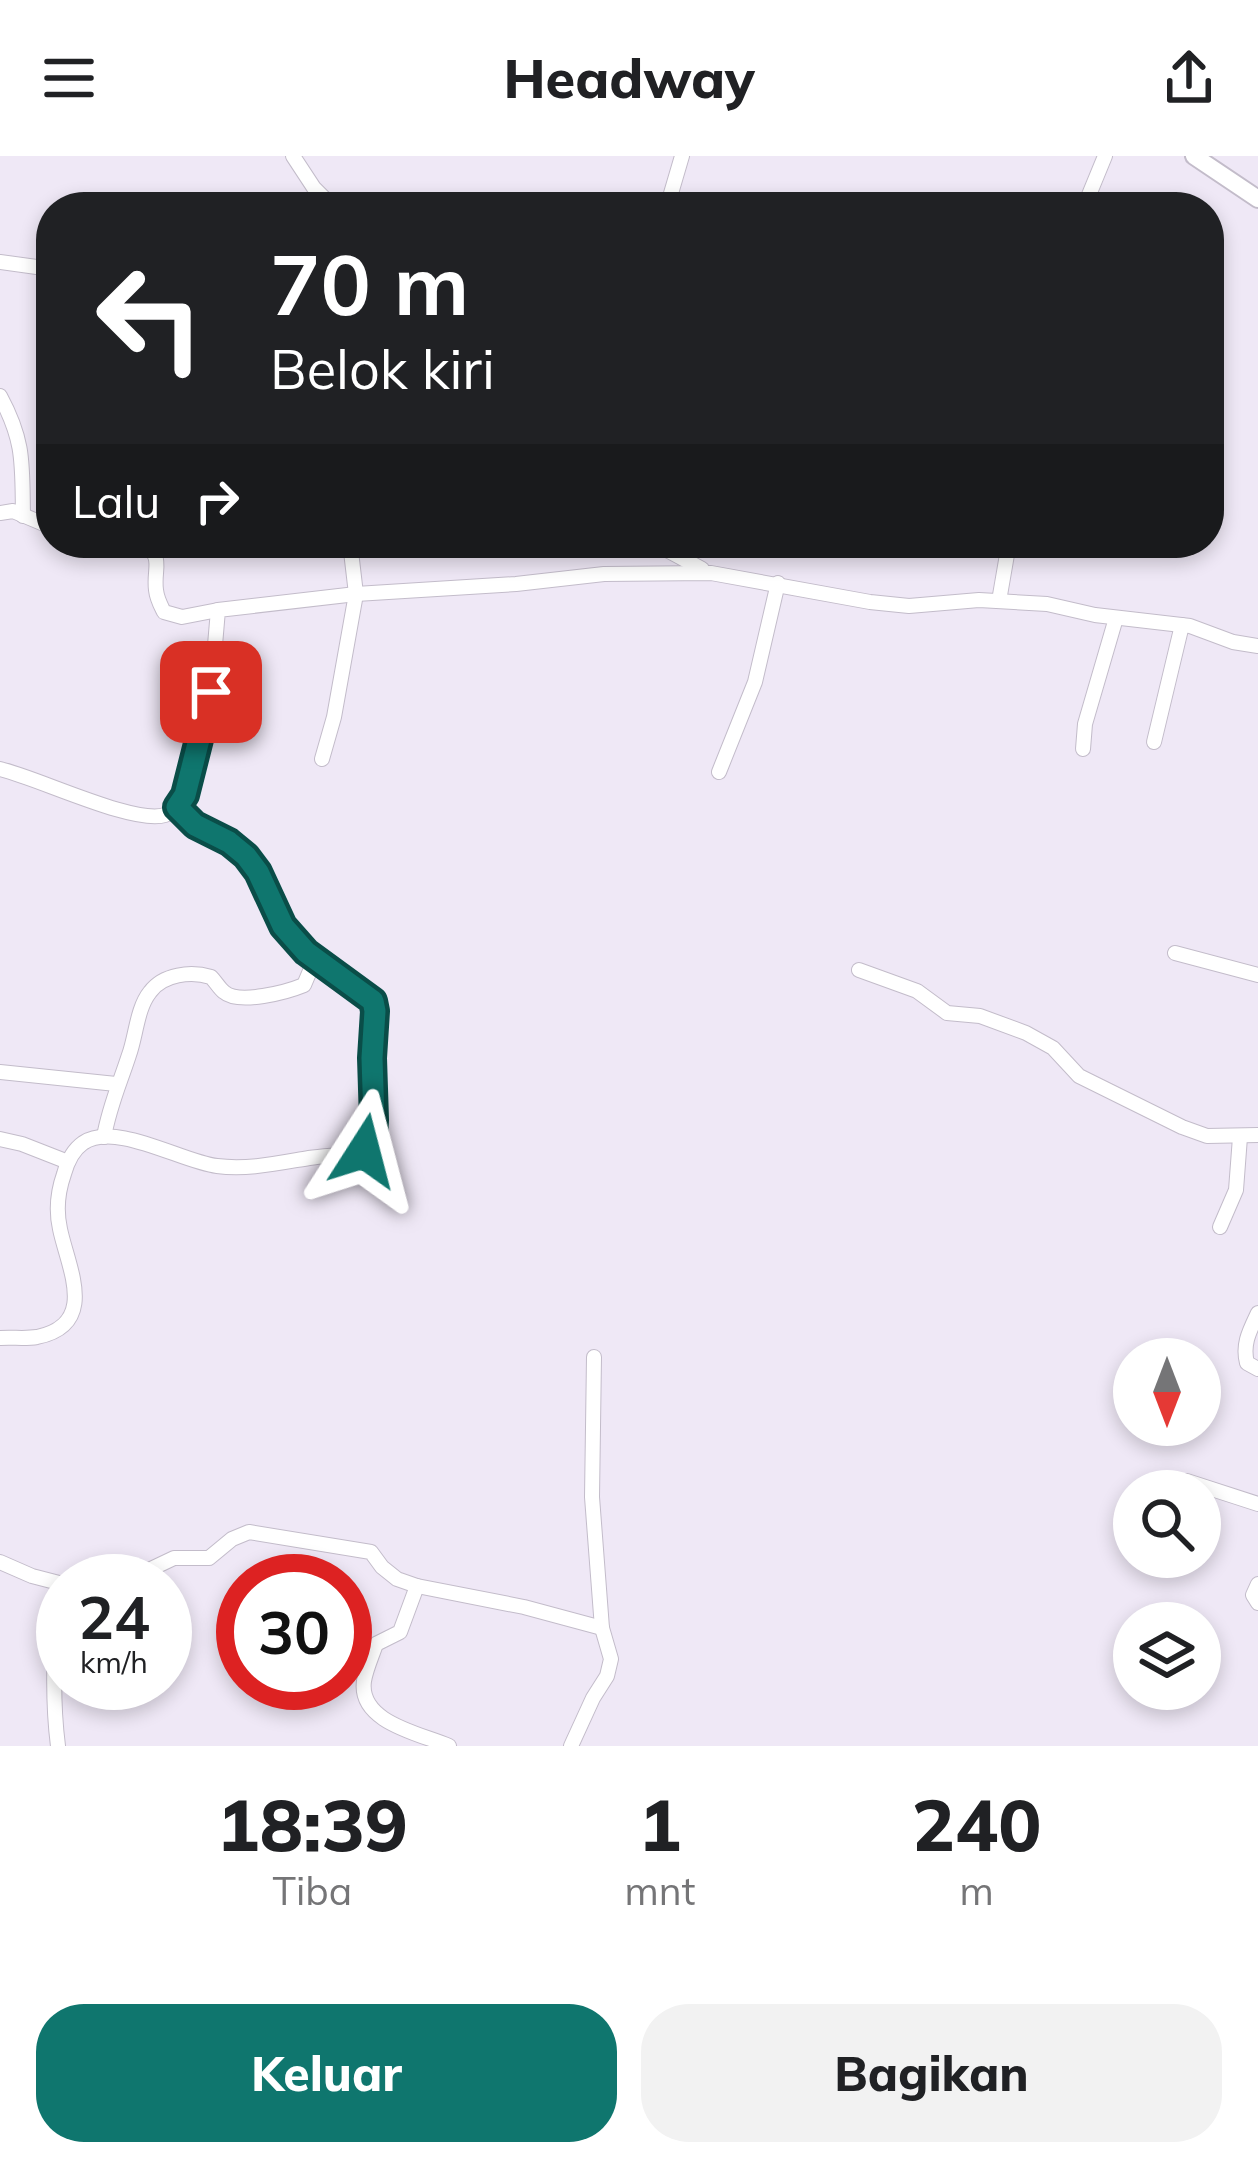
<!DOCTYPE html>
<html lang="id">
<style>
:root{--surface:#fff;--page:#f2f2f2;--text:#202124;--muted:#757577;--accent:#0f766e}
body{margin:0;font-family:Mulish,sans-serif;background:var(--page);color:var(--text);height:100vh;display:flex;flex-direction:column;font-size:45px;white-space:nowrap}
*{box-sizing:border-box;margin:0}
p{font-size:39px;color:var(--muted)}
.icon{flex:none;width:66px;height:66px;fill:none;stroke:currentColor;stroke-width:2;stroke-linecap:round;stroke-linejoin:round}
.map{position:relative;height:1590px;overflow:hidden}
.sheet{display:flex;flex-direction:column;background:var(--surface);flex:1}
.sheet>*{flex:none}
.hud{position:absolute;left:36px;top:36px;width:1188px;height:366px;border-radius:48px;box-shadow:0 6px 18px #0003;background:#202124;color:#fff;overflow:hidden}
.needle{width:78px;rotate:180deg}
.fabs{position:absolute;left:1113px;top:1182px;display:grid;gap:24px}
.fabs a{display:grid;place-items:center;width:108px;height:108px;border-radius:50%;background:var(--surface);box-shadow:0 6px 18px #0003;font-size:60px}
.speed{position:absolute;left:36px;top:1398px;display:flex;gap:24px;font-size:60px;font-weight:700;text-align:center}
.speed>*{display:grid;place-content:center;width:156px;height:156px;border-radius:50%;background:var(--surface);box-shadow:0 6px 18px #0003;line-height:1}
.speed small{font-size:30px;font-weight:400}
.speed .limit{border:18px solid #d22;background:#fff;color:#111}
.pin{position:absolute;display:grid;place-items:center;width:102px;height:102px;color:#fff;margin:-51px;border-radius:24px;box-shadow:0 6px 18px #0006}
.me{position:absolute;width:132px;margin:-66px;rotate:9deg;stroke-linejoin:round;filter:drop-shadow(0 0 9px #0008)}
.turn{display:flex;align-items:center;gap:42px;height:252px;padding:0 36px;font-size:54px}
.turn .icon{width:156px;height:156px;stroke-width:2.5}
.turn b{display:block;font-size:84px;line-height:102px}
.then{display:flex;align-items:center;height:114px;padding:0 36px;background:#0003;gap:24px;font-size:45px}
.eta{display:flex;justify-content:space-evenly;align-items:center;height:204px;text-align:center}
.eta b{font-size:72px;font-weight:800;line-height:84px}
.action{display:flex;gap:24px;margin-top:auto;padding:24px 36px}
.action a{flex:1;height:138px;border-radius:48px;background:var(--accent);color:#fff;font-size:48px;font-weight:800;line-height:138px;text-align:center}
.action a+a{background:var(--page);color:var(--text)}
header{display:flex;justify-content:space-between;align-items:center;height:156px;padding:0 36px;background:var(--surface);font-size:54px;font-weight:800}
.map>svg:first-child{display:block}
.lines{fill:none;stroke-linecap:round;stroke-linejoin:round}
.minor-casing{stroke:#c3bcca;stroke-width:16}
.tertiary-casing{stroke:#c3bcca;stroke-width:20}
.minor{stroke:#fff;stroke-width:14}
.tertiary{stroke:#fff;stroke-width:16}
.route-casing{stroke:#0a4d48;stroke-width:30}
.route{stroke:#0f766e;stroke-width:21}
</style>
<header><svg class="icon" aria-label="menu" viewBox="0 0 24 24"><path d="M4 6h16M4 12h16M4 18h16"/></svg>Headway<svg class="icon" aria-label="share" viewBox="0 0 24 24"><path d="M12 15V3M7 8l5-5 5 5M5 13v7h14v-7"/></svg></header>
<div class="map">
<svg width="1258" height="1590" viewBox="0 0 1258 1590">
<rect width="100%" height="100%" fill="#efe8f6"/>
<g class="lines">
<g class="minor-casing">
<g id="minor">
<polyline points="293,0 314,32 333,51"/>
<polyline points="667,51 682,0"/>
<polyline points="1084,51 1105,0"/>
<polyline points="0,106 51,113"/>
<path d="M0,240C25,286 22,309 23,360"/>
<polyline points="0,357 13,355 51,371"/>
<path d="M139,387C166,399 153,411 156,434C157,443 160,448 164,456L182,461L218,454"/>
<polyline points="654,387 702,413"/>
<polyline points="999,445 1009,387"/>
<polyline points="1154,586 1182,469"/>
<polyline points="1083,593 1085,568 1116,462"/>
<polyline points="322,603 334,561 356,438 350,387"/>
<path d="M0,613C36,621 134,669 165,659C175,656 180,647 185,639L211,536L218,454L356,438L516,428L604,418L711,417L870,446L909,450L979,444L1047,448L1095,459L1190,470L1233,486L1258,490"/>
<polyline points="719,616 755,526 778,427"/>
<polyline points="1175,797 1258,819"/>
<polyline points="859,814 917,835 947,857 980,860 1026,877 1053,892 1079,920 1182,971 1207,980 1258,979"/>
<polyline points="0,916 116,928"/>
<path d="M104,981C109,951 120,927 129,899C136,880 137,852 150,836C163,818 191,815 211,821C216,826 219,832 224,836C239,849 287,836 304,829L315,803"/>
<polyline points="0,983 22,988 68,1006"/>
<polyline points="1220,1071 1236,1034 1240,981"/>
<path d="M1258,1157C1250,1174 1242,1188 1247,1207L1258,1213"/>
<path d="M0,1182C12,1181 25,1183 37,1181C99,1168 68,1112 60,1073C56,1055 58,1035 64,1018C67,1007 73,994 83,987C116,965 182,1006 217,1010C248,1014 279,1007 309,1002C328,999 346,1000 364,995L373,982L374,965L372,903L375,855L373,845L306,796L283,770L258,716L246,700L229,687L195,669L177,651"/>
<polyline points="1187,1325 1258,1348"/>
<path d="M0,1406L32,1420L59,1427C55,1481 51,1536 58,1590"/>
<polyline points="75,1425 134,1421 174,1402 209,1402 232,1383 249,1376 371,1396 382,1411 397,1423 417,1430 524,1451 602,1472"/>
<polyline points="1258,1428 1253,1439 1258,1447"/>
<path d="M417,1430L400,1476L376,1488C372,1500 366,1513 364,1525C358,1567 422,1578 449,1590"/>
<polyline points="571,1590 593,1542 607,1520 611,1503 602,1472 592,1341 594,1201"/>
</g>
</g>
<g class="tertiary-casing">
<polyline id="tertiary" points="1194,0 1258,43"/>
</g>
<use href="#minor" class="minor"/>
<use href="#tertiary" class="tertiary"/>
</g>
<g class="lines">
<g class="route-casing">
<polyline id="route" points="211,536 185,639 177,651 195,669 229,686 246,700 258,716 283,770 306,796 373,845 375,855 372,902 374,964 373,982 364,995"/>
</g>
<use href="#route" class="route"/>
</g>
</svg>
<div class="fabs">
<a><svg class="needle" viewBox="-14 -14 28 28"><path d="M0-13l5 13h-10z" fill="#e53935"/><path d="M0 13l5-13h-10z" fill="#757577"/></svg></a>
<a><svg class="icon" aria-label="search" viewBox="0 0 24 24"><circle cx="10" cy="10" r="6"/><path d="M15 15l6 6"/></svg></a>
<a><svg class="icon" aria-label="layers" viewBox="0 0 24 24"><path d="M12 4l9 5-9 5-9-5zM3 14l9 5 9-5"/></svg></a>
</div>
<div class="speed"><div>24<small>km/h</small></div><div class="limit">30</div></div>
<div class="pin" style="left:211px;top:536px;background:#d93025"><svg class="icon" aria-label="arrive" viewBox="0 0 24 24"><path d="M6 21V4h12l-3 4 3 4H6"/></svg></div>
<svg class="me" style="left:364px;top:995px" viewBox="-20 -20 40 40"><path d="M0-17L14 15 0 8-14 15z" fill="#0f766e" stroke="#fff" stroke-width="4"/></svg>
<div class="hud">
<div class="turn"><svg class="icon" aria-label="left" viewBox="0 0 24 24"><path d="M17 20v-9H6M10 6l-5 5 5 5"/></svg><div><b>70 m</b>Belok kiri</div></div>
<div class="then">Lalu<svg class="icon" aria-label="right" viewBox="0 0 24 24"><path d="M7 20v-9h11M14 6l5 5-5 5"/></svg></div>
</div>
</div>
<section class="sheet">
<div class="eta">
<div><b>18:39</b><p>Tiba</p></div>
<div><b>1</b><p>mnt</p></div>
<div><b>240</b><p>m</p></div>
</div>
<div class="action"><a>Keluar</a><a>Bagikan</a></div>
</section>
